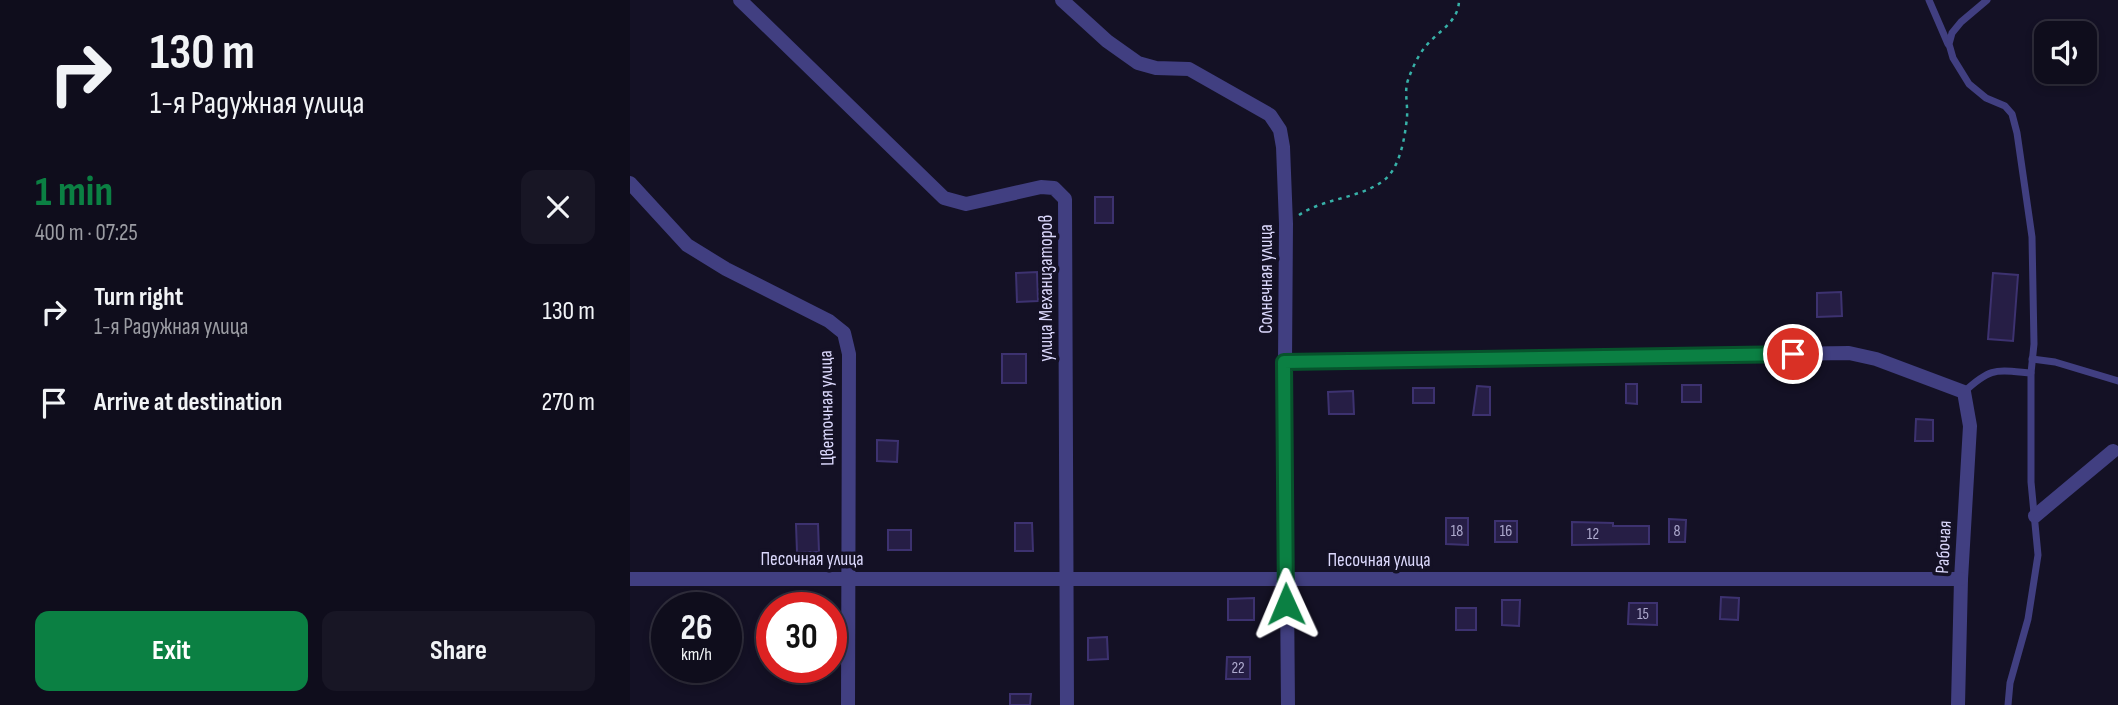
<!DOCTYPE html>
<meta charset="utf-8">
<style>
:root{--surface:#0f0d1c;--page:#181625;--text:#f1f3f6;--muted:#9b9ca3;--line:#2f2d3b;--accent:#0b8043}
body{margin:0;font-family:"Sofia Sans Condensed",sans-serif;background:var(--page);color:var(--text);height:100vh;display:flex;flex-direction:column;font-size:26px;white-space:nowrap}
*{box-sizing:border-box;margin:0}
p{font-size:23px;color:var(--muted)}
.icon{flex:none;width:38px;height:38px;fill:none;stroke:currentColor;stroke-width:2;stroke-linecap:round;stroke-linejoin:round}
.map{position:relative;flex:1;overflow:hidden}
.details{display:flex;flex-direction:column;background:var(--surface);width:630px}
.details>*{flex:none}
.banner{background:#0f0d1c;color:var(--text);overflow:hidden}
.fabs{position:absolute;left:1404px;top:21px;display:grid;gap:14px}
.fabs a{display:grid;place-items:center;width:63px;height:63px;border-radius:14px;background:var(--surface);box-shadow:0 4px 10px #0003,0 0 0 2px var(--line);font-size:35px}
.speed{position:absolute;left:21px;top:592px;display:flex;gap:14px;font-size:35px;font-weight:700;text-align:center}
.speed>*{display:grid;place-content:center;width:91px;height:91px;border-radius:50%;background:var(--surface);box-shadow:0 4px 10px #0003,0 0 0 2px var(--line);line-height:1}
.speed small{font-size:18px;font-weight:400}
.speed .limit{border:10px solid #d22;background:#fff;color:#111}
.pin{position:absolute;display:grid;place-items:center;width:60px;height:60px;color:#fff;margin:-30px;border:4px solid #fff;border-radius:50%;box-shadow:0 2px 7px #0007}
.me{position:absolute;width:77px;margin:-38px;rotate:359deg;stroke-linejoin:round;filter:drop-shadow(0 0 5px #0008)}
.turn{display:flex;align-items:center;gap:24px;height:147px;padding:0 35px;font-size:32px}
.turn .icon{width:91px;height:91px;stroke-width:2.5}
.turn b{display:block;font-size:49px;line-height:60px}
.round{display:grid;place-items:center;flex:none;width:74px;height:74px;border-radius:14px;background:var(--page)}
.headline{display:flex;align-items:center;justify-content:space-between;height:119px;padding:0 35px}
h1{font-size:42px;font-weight:700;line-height:52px;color:var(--accent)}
.cta{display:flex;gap:14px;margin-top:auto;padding:14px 35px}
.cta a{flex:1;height:80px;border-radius:14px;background:var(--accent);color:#fff;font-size:28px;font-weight:700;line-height:80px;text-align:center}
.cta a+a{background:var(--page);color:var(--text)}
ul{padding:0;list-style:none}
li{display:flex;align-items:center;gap:21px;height:91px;padding:0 35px}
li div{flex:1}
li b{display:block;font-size:26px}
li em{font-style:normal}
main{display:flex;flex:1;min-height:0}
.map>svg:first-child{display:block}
.building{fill:#261e45;stroke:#3d3270;stroke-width:2}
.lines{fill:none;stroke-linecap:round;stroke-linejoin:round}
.path{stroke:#37b1a8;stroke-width:2.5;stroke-dasharray:3.5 5;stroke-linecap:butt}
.lane{stroke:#413f81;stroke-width:7}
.street{stroke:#413f81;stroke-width:14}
.route-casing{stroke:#07532c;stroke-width:18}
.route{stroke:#0b8043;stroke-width:12}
.labels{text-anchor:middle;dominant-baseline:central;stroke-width:7;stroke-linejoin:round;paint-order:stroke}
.number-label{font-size:16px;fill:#aeaace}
.street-label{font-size:19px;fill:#dbd8fc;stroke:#141125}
</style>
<main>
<section class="details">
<div class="banner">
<div class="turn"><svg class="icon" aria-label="right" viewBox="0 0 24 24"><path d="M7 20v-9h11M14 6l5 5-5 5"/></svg><div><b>130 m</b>1-я Радужная улица</div></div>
</div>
<div class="headline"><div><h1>1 min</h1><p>400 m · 07:25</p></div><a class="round"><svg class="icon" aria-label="close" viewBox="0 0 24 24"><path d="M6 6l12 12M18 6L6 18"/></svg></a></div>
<ul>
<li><svg class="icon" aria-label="right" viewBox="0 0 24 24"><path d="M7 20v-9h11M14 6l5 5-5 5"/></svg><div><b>Turn right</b><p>1-я Радужная улица</p></div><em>130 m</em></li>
<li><svg class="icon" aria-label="arrive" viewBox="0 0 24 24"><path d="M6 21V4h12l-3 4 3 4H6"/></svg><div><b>Arrive at destination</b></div><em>270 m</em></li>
</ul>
<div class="cta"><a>Exit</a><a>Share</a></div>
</section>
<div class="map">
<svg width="1488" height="705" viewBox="0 0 1488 705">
<rect width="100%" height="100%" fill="#141125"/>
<g class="building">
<rect x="465" y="197" width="18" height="26"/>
<polygon points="407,272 408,301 387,302 386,273"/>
<polygon points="1363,273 1388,275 1383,341 1358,339"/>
<polygon points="1211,292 1212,316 1187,317 1187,293"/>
<rect x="372" y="354" width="24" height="29"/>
<polygon points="996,384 1007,384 1007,404 996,403"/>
<rect x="1052" y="385" width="19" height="17"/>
<polygon points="847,386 860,387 860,415 843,415"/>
<rect x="783" y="388" width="21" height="15"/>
<polygon points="723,391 724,414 699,414 698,392"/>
<polygon points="1286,419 1303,420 1303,441 1285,441"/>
<polygon points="247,440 268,441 267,462 247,461"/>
<polygon points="816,518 838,518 838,545 816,544"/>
<polygon points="1039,519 1056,520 1055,542 1039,542"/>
<rect x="865" y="521" width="22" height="21"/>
<polygon points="942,522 983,523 983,526 1019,526 1019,544 942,545"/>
<polygon points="385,523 402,523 403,551 385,551"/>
<polygon points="166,524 188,524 189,552 167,552"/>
<rect x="258" y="530" width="23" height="20"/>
<polygon points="1091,597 1109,598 1108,620 1090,619"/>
<polygon points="624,598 624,620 598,620 598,599"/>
<polygon points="872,600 890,600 889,626 872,625"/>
<polygon points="999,603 1027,603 1027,625 998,624"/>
<rect x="826" y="608" width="20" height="22"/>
<polygon points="477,637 478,659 458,660 458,638"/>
<polygon points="597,657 620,657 620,679 596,679"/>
<polygon points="380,694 401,694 400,705 380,705"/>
</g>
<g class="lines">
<path class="path" d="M669,215C694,198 728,199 753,181C770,169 775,137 777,117C778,105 774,91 778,80C782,69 788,55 796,46C808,31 829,22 829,0"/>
<g class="lane">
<polyline points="1299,0 1318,44"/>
<polyline points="1357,0 1331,22 1322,33 1319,44 1323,58 1339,84 1356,98 1375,106 1382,114 1387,133 1402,237 1404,344 1401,373 1401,482 1408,555 1398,619 1380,683 1378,705"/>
<polyline points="1402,359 1425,362 1488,381"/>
<path d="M1334,392C1361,367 1365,370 1401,373"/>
</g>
<g class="street">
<polyline points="110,0 314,198 336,204 411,187 424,188 435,199 437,705"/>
<polyline points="432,0 477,41 508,63 526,68 559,69 640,115 650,130 653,147 656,224 655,361 658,705"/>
<polyline points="0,183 57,245 96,269 199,321 214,333 219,354 218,705"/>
<polyline points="655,361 1219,353 1246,359 1334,392 1340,426 1331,579 1328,705"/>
<polyline points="1405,516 1483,451"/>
<polyline points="0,579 1331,579"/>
</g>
</g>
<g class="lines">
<g class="route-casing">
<polyline id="route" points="656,604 654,362 1163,354"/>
</g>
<use href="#route" class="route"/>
</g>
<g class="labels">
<g class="number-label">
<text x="827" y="531">18</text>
<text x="876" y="531">16</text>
<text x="1047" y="531">8</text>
<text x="963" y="534">12</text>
<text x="1013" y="614">15</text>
<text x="608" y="668">22</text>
</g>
<g class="street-label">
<text transform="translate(636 279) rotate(-90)">Солнечная улица</text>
<text transform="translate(416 288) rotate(-90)">улица Механизаторов</text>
<text transform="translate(197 408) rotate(-91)">Цветочная улица</text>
<text transform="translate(1314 547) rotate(-87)">Рабочая</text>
<text x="182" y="559">Песочная улица</text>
<text x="749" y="560">Песочная улица</text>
</g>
</g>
</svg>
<div class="fabs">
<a><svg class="icon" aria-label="sound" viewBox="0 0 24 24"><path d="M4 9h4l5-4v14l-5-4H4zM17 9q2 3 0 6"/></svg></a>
</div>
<div class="speed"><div>26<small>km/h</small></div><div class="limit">30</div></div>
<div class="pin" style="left:1163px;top:354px;background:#d93025"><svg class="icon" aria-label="arrive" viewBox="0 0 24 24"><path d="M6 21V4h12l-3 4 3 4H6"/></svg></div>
<svg class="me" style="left:656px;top:604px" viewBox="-20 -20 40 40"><path d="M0-17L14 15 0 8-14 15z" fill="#0b8043" stroke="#fff" stroke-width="4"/></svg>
</div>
</main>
